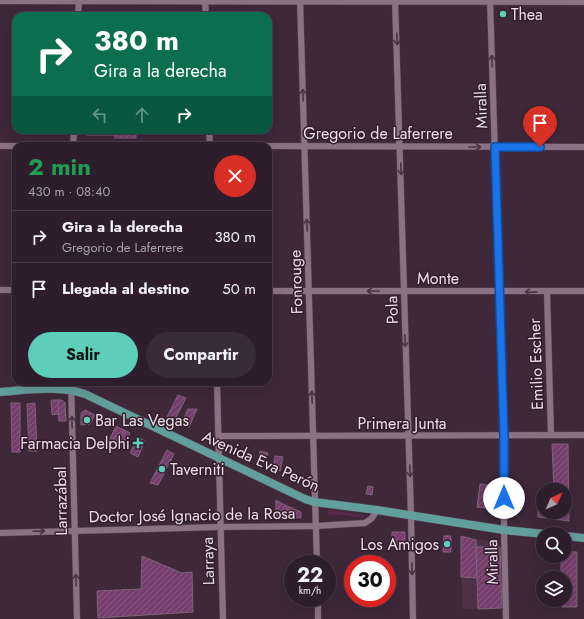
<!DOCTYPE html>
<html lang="es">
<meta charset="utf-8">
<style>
:root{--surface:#2e1e2c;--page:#3a2b38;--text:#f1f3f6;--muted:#a7a2a9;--line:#493c48;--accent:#5cceba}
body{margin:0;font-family:Jost,sans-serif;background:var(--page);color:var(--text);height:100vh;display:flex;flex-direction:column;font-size:15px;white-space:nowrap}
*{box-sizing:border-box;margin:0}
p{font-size:13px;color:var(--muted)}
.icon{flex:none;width:22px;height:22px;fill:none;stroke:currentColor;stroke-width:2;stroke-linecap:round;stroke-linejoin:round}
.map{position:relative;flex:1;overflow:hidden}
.panel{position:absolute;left:12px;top:142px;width:260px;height:244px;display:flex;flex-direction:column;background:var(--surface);border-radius:12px;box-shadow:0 4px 16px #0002,0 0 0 1px var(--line)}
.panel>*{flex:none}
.top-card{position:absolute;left:12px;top:12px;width:260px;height:122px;border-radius:12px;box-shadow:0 4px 16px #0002,0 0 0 1px var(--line);background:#0b6e4f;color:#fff;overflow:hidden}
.needle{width:26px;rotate:45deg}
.tools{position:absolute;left:536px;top:483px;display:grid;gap:8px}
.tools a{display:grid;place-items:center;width:36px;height:36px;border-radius:50%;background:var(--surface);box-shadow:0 4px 16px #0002,0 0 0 1px var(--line);font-size:20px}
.speed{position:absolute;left:284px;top:555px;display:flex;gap:8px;font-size:20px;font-weight:700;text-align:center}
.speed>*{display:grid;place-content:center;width:52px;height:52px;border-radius:50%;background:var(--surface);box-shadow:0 4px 16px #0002,0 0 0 1px var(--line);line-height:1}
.speed small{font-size:10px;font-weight:400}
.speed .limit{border:6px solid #d22;background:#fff;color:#111}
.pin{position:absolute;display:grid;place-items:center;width:34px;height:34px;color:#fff;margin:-41px -17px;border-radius:50% 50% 50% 0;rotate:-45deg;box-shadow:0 0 4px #0007}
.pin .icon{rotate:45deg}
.me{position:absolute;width:44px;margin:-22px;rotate:0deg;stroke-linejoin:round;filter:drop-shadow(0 0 3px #0008)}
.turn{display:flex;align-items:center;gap:14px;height:84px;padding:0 16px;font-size:18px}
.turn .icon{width:52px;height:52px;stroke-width:2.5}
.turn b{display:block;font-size:28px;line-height:34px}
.lanes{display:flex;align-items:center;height:38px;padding:0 16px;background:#0003;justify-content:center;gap:20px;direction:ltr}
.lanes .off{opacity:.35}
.round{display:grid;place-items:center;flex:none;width:42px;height:42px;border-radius:21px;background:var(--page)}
.overview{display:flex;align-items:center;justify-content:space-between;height:68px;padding:0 16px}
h1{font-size:24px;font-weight:700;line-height:30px;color:#1e9e55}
.action{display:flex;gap:8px;margin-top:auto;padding:8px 16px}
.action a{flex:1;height:46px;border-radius:24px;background:var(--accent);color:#111;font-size:16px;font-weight:700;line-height:46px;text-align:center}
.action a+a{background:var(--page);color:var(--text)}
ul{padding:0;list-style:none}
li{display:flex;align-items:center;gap:12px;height:52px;padding:0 16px;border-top:1px solid var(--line)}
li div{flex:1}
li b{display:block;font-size:15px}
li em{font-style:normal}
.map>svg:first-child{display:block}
.built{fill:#4d3148}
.grass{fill:#55294e}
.building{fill:url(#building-hatch);stroke:#7d6478}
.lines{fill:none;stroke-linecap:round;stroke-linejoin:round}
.minor-casing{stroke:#584555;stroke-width:7}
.major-casing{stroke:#584555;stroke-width:9}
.minor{stroke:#8b7185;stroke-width:6}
.major{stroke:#629e9b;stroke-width:8}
.oneway{stroke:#493344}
.route-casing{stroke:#114b97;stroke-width:10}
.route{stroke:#1a73e8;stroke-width:7}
.poi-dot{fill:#5cceba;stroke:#331e2f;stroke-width:1.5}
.labels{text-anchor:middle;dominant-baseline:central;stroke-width:3;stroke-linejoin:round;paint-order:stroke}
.poi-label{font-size:16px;fill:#ecdde8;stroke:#331e2f;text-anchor:start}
.street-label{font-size:16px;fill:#ecdde8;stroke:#331e2f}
</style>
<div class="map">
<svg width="584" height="619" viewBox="0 0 584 619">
<defs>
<pattern id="building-hatch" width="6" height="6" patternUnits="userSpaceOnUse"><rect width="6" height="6" fill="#763e6c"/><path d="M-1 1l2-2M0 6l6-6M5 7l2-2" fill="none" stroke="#8a5981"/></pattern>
</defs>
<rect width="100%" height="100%" fill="#3e283a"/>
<polygon class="built" points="461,536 495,542 500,547 502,608 462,609"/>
<path class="grass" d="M328,510L363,515L365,516V517C352,517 340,513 328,515Z"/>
<g class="building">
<rect x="87" y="130" width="28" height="5"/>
<rect x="115" y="130" width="21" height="8"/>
<polygon points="93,382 104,382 102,387"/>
<polygon points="178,395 186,398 174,421 167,417"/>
<polygon points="51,400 58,400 59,414 52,415"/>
<polygon points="58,400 62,400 65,403 66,421 59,421"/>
<polygon points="11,403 20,403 20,452 12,452"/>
<polygon points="35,403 37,451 29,451 27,404"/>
<polygon points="188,409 197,409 189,427 181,424"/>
<polygon points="85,410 95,415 90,424 81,425 81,413"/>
<polygon points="116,426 124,430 117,445 109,441"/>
<polygon points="124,430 130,433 123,448 117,445"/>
<polygon points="138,437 145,441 138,457 130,453"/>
<polygon points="552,444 568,444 569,521 554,519 554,512 565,512 565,490 554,490"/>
<polygon points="167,450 174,454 158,485 150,483"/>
<polygon points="260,451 268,453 265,464 258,460"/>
<polygon points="275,456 283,457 280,471 273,467"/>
<polygon points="480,484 488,485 485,508 477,507"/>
<polygon points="368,486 373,487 372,495 366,494"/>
<polygon points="538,498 543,498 543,512 546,512 546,518 538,517"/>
<polygon points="276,500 287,506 287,517 276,517"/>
<polygon points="486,501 497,501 497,506 494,509 485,508"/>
<polygon points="287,506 301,512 301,518 287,517"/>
<polygon points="546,512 554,512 554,519 546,518"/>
<polygon points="392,532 405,532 405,546 396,545 396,542 392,542"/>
<polygon points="444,536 451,536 451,552 443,552"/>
<polygon points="461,536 476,540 477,578 461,577"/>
<polygon points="476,547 500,547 502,608 478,609"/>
<polygon points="565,552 577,552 577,607 562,607 561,600 565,600 565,578 561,578 561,556 565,556"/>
<polygon points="142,556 182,573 192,572 193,612 98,618 97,591 141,589"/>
</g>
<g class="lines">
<g class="minor-casing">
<g id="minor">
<polyline points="205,0 206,16"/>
<polyline points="300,0 317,564"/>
<polyline points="395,0 411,516 413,619"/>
<polyline points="490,0 504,436 504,530 506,619"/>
<polyline points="0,1 584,2"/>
<polyline points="78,16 79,0"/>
<polyline points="209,130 210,146"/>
<polyline points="0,146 16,146"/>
<polyline points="73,146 74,130"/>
<polyline points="268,146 584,147"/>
<polyline points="0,290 16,290"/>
<polyline points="268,291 584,291"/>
<polyline points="547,292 551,435"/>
<polyline points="71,382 77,619"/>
<polyline points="217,382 223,619"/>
<polyline points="219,436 584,435"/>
<polyline points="0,533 220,527 316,526 365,523 372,518 377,510"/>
<polyline points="318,598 318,619"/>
</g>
</g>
<g class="major-casing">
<g id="major">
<path d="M0,392C28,390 58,385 85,394L305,499L314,502L377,510L504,530L545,534"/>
<polyline points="565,536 584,538"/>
</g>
</g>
<use href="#minor" class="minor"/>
<use href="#major" class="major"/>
</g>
<defs><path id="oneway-shaft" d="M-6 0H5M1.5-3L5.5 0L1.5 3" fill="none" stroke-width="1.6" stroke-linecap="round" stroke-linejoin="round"/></defs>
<g class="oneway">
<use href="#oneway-shaft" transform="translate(397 39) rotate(88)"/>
<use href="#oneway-shaft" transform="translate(492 61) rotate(-92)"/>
<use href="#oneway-shaft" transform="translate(303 95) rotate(-92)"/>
<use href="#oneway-shaft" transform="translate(475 147)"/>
<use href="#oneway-shaft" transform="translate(401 169) rotate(88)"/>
<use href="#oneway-shaft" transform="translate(307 225) rotate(-92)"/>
<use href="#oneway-shaft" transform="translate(373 291) rotate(180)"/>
<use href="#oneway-shaft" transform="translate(531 292) rotate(-179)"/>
<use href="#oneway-shaft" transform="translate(405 341) rotate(88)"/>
<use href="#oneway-shaft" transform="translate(312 397) rotate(-92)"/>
<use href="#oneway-shaft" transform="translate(72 422) rotate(-91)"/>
<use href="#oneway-shaft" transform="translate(410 471) rotate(88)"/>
<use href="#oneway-shaft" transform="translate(39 531) rotate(-2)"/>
<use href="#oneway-shaft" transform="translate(412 569) rotate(89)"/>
<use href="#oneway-shaft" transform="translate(76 580) rotate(-91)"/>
</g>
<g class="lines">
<g class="route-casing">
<polyline id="route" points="504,498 504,436 495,147 540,147"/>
</g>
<use href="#route" class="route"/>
</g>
<g class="poi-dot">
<circle cx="503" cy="14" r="4"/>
<circle cx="87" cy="420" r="4"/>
<path d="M136 437h4v4h4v4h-4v4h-4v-4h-4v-4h4z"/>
<circle cx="162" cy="469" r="4"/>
<circle cx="447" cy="544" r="4"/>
</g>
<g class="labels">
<g class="poi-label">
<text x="511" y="14">Thea</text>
<text x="95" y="420">Bar Las Vegas</text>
<text x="130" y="443" text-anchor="end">Farmacia Delphi</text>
<text x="170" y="469">Taverniti</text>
<text x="439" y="544" text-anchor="end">Los Amigos</text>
</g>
<g class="street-label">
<text transform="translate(481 106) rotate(-92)">Miralla</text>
<text x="378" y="133">Gregorio de Laferrere</text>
<text x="438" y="278">Monte</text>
<text transform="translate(296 282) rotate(-92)">Fonrouge</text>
<text transform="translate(392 310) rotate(-92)">Pola</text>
<text transform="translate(536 364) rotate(-92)">Emilio Escher</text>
<text x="402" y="423">Primera Junta</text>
<text transform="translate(261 461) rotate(24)">Avenida Eva Perón</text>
<text transform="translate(61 501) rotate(-91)">Larrazábal</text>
<text transform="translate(192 515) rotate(-1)">Doctor José Ignacio de la Rosa</text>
<text transform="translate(208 561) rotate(-92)">Larraya</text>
<text transform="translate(492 562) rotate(-91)">Miralla</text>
</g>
</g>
</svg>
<div class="tools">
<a><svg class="needle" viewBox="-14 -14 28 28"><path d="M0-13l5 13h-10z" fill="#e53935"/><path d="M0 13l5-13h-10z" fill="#a7a2a9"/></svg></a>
<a><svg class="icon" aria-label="search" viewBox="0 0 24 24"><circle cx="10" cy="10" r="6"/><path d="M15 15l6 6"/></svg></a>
<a><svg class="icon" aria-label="layers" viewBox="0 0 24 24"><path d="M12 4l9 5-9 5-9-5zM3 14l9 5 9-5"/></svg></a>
</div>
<div class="speed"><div>22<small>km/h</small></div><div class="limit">30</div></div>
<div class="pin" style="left:540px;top:147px;background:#d93025"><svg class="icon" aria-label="arrive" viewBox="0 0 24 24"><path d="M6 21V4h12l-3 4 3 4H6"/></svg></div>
<svg class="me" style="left:504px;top:498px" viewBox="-20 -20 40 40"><circle r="19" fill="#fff"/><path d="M0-13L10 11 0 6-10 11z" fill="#1a73e8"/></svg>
<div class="top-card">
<div class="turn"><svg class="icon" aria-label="right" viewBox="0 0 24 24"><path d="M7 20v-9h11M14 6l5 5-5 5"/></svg><div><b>380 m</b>Gira a la derecha</div></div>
<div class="lanes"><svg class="icon off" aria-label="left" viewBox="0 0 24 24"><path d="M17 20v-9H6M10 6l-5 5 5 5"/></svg><svg class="icon off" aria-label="ahead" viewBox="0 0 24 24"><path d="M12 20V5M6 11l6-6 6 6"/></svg><svg class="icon" aria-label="right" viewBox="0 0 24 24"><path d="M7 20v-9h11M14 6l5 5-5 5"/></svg></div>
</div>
<section class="panel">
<div class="overview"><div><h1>2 min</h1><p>430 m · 08:40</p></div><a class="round" style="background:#d93025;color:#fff"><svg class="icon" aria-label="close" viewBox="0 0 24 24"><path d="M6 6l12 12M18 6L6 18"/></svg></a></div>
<ul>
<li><svg class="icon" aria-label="right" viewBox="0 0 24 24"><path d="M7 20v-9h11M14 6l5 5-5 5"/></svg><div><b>Gira a la derecha</b><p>Gregorio de Laferrere</p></div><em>380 m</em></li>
<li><svg class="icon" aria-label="arrive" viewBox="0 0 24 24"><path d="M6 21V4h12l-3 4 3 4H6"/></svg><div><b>Llegada al destino</b></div><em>50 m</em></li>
</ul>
<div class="action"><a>Salir</a><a>Compartir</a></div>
</section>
</div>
